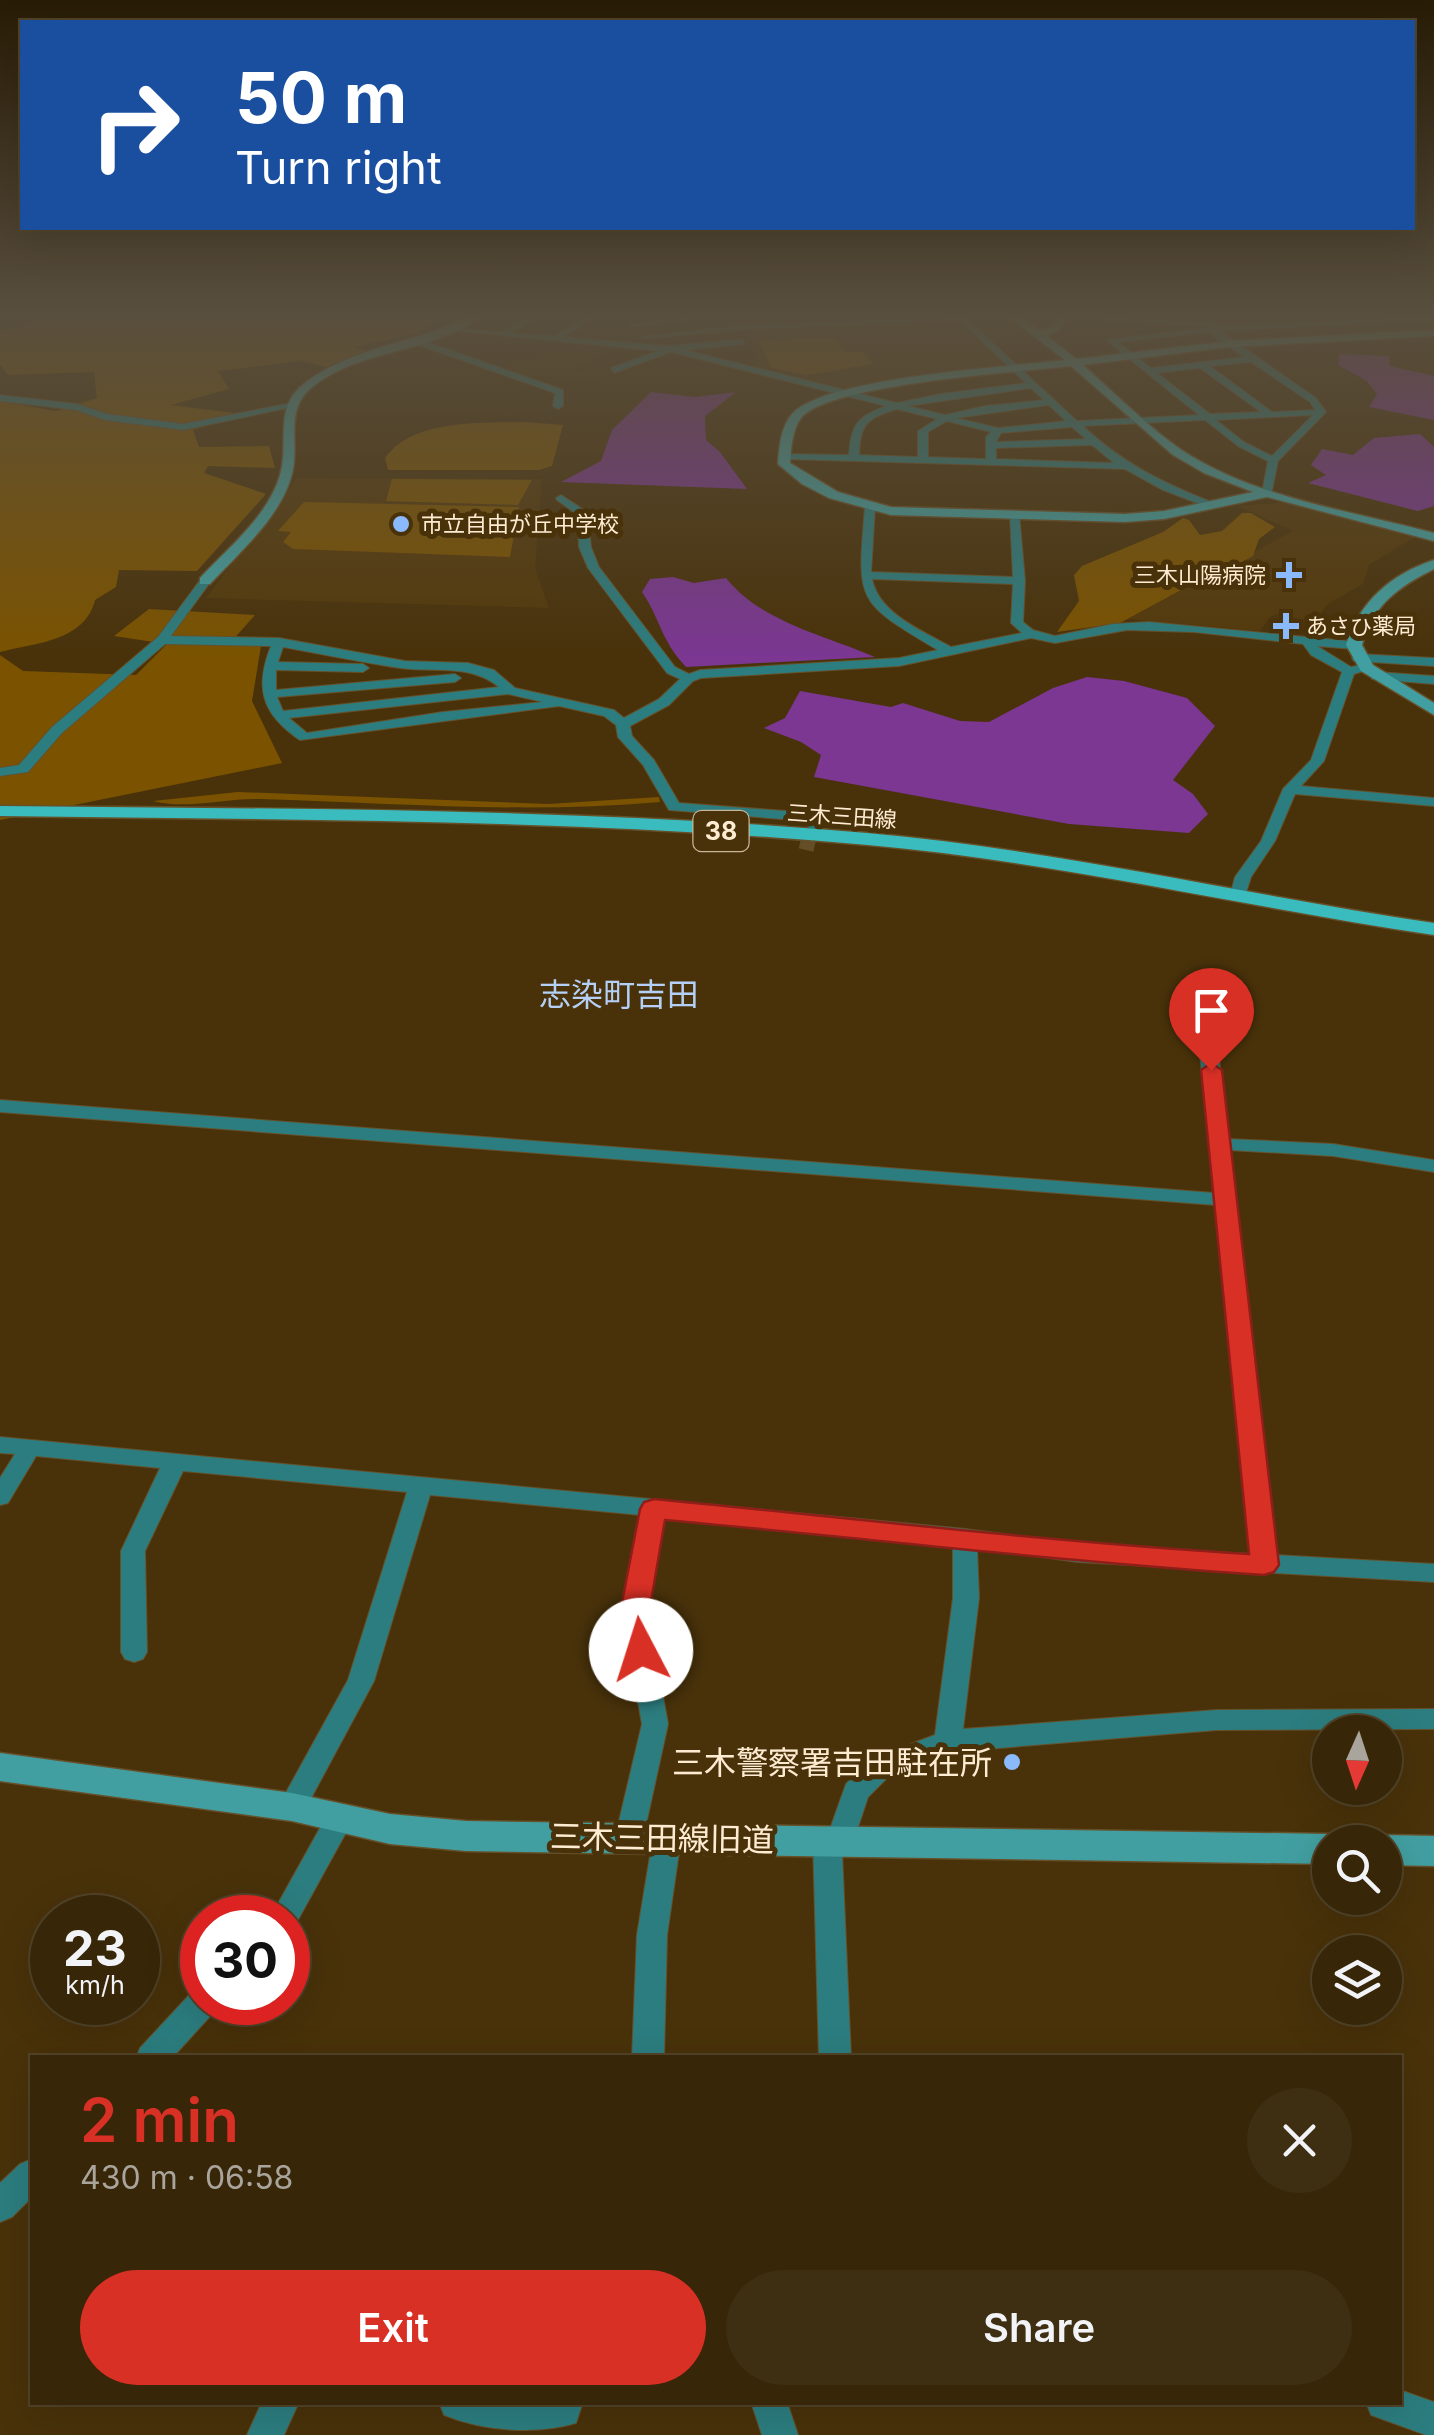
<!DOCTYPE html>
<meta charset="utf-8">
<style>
:root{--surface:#372608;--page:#3e2e12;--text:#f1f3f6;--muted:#aaa59c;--line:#514329;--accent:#d93025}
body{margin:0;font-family:Inter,"Noto Sans JP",sans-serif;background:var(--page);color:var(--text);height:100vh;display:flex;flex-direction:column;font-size:38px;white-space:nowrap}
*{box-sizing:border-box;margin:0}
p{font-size:32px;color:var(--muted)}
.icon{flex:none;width:55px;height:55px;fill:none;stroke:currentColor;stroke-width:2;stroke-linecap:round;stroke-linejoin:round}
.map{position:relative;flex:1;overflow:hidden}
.panel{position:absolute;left:30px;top:2055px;width:1372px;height:350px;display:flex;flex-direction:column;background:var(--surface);border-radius:0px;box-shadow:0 10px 40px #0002,0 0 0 2px var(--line)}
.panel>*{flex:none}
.guide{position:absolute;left:20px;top:20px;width:1395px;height:210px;border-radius:0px;box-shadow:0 10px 40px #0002,0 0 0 2px var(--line);background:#1a4fa0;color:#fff;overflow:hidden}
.needle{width:65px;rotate:183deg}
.controls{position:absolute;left:1312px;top:1715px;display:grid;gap:20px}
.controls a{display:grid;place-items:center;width:90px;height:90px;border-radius:50%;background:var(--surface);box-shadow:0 10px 40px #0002,0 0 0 2px var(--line);font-size:50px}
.speed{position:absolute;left:30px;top:1895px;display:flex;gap:20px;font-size:50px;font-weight:700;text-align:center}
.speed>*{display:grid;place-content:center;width:130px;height:130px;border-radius:50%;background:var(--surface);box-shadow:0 10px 40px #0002,0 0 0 2px var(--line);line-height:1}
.speed small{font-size:25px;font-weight:400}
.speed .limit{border:15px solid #d22;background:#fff;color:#111}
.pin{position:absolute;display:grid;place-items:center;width:85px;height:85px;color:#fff;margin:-102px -42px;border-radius:50% 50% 50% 0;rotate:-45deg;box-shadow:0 0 10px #0007}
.pin .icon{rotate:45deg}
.me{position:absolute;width:110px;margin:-55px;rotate:355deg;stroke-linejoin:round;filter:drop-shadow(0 0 8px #0008)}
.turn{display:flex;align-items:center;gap:35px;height:210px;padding:0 50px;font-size:45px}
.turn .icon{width:130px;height:130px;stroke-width:2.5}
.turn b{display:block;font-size:70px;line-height:85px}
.round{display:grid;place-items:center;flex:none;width:105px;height:105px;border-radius:52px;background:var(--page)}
.headline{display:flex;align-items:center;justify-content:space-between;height:170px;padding:0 50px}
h1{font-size:60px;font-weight:600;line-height:75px;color:var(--accent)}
.button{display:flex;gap:20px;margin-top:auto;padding:20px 50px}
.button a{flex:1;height:115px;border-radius:60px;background:var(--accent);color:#fff;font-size:40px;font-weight:600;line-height:115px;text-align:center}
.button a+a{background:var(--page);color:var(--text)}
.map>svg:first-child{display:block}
.built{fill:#54390a}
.green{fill:#7b5300}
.water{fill:#7b3792}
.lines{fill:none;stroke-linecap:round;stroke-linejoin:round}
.street-tunnel{stroke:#644e28;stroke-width:15;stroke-dasharray:15 8;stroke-linecap:butt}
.street-casing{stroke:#66502a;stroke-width:2}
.secondary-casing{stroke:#66502a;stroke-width:3}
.primary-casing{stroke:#66502a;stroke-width:3}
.street{fill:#2c7d7f;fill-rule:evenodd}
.secondary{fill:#429fa1;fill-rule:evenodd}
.primary{fill:#3abcbe;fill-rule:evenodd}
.route{fill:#d93025;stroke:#8d1f18;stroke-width:2.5}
.poi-dot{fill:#8abafc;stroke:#49320a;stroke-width:4}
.labels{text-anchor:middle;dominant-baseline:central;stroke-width:10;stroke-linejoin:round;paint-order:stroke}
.far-poi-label{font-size:22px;fill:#feecd2;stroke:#49320a;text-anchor:start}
.far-street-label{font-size:22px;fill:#feecd2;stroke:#49320a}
.shield{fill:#49320a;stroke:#c8b496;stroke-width:2.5}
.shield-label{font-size:25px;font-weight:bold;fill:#feecd2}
.quarter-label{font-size:32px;fill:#b5d0f6;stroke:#49320a}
.near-poi-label{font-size:32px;fill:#feecd2;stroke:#49320a;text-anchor:end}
.near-street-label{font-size:32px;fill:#feecd2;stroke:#49320a}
</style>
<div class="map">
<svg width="1434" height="2435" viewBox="0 0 1434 2435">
<rect width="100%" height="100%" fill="#49320a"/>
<g class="built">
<polygon points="948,320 958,321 1005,368 902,379 842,391 754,369 754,329"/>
<polygon points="573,351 606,353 569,371 598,375 593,379 511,375 503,367 522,359 534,361 549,353"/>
<polygon points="297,478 542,479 535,568 549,608 206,598"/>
<polygon points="1287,502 1415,537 1369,565 1363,584 1326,605 1316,623 1278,614 1270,617 1260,631 1128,619 1293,531 1237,506"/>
</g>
<g class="green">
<path d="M32,317H243L250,321L280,317L329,320L352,317L440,319L414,334L354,347L367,352L327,367L301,361L218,371L229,389L171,405L242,414L193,430L199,447L269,446L275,468L208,466L204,473L266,494L197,571L119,570L116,587L95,600C85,641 36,643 0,652V401L56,411L97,398L94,372L8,375L0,365V331L32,324Z"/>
<polygon points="833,337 846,352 862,351 873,364 807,375 771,368 759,340"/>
<path d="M524,422L563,425L552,466L539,470H388L385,458C412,419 481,423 524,422Z"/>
<polygon points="392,479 532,480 518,505 386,501"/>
<polygon points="304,502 519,507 510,557 293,549 283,542 291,532 278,531"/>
<polygon points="1242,513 1251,513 1275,527 1259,539 1253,556 1226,571 1213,573 1120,623 1057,632 1079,601 1074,575 1082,566 1163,532 1183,518 1189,520 1200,535 1222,531"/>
<polygon points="149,609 255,615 231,642 261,646 252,701 282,763 0,820 0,655 23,671 136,675 167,644 114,636"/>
<path d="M238,792L548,804L659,797L660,802C527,814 393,803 260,799C225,798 185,810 153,801Z"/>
</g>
<g class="water">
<polygon points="1339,354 1389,356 1390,366 1434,376 1434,420 1369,407 1377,394 1367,381 1338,365"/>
<polygon points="651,392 695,397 736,392 705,416 706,440 720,452 747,489 561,482 601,461 612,430"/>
<polygon points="1420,434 1434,447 1434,506 1418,511 1308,483 1326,475 1311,465 1322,449 1353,455 1374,438"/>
<path d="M673,577L694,583L726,578C761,622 826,636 875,657L686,667C660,639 661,620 642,592L650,579Z"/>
<polygon points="1087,677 1124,681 1187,698 1215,726 1173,780 1193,794 1208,814 1189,833 1069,824 814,777 821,755 801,742 764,728 785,718 800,691 891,707 903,703 960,721 989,722 1053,688"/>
</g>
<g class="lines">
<polyline class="street-tunnel" points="806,850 812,825"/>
<g class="street-casing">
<g id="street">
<path d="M529,317H538L511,333L553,336L586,317H595L563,337L670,346L742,339L745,344L685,350L897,403L940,394L1026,383L959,320L745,329L644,339L640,337L745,325L989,317L968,320L1077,421L1199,415L1106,340L1211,327L1090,319L1086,317L1215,322L1219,326L1415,317H1434V320L1220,331L1316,398L1326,412L1278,461L1271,495L1262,493L1268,461L1238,446L1205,420L1083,426C1122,463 1163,483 1214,503L1215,505L1210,508L1163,490L1125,469L784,459L781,454L849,455C851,424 857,417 886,406L671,352L614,373L611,368L658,351L446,330L450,328L500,332ZM1212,332L1214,337L1244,357L1151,368L1118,342ZM1251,362L1310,402L1315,410L1272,412L1210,366ZM1200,368L1261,412L1210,414L1157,373ZM1031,388L1044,400L985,406L945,415L908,406ZM1049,405L1066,421L998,428L956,418ZM897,409L937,419L918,431V457L859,455C860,424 867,418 897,409ZM1313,415L1272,456L1244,442L1216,420ZM947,421L991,432L986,437V459L928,457V432ZM1072,427L1086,439L996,442L1001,433ZM1092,445L1114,463L996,459V448Z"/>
<polygon points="686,317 707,317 632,327 628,325"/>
<polygon points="416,338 563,390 563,406 558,409 553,406 555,393 413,343"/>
<polygon points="0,395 77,404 107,414 183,424 292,403 297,406 183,430 105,420 76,410 0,401"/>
<path d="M561,495L587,512L591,547L599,567L675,667L689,674L700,670L899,658L938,650C855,601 857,602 865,507L870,504L875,507L871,572L1013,577L1010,515L1019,513L1025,581L1023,622L1033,630L1055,636L1113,624L1149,622L1358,642L1360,645L1354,649L1317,646L1351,667L1367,664L1373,668L1354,674L1324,761L1301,786L1434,798V806L1295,794L1275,841L1251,877L1244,899H1232L1230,896L1235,877L1261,841L1283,789L1311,760L1342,672L1311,655L1303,644L1194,632L1127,630L1055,643L1031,638L899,666L701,678L693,681L669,705L630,726L632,736L654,760L679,803L799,812L817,822V828L812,829L795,820L669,810L643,765L618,737L616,725L604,716L559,706L300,740C260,713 255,686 271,646L165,644L62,733L28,772L0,776V768L19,765L52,727L158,637L201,579L205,578L211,581L171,636L279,638L405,661L468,663L494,670L515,688L614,710L624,718L659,699L680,679L667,673L588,568L579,547L578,515L557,500L556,498ZM872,579L1013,584L1011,623L1022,633L951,647C923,631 879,614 872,579ZM283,647C322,654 361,662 400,668C436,673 469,663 499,687L283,711L277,697L455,682L461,678L455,674L276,690V670L363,672L369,668L363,664L278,662ZM508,694L543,702L443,712L307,733L289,718Z"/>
<polygon points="1358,654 1434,658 1434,666 1354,661 1352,658"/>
<polygon points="1377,672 1434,676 1434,684 1372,679 1371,676"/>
<polygon points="1203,990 1212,995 1228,1139 1333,1144 1434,1160 1434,1172 1333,1156 1229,1150 1275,1555 1434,1564 1434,1582 1078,1562 977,1548 979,1598 963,1729 1217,1710 1434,1709 1434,1729 1217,1730 950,1752 890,1775 868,1797 851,1848 842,1852 851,2058 819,2058 813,1840 817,1832 830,1829 846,1784 870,1759 935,1735 953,1598 953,1545 664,1517 648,1613 668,1724 643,1838 639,1846 629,1850 619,1846 615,1838 642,1724 622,1613 641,1515 430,1495 374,1681 302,1815 292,1818 282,1815 278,1807 348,1680 407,1492 183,1471 145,1551 147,1652 143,1659 134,1662 125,1659 121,1652 121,1551 160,1468 36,1456 8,1503 0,1505 0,1478 15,1454 0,1453 0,1437 965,1529 1078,1544 1251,1554 1216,1205 0,1112 0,1100 1214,1193 1194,995"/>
<polygon points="340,1806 350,1810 354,1818 294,1927 288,1929 288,1918 270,1918 330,1810"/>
<polygon points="667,1826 677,1830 681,1838 667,1935 664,2058 632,2058 637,1935 653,1838 657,1830"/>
<polygon points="202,1989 202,2002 218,2002 214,2012 172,2058 136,2058 140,2048 192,1992"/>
<polygon points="32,2159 32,2197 12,2217 0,2222 0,2183 20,2164"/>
<polygon points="1400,2390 1434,2402 1434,2435 1426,2435 1371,2415 1366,2402 1400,2402"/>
<polygon points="262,2402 299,2402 284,2435 247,2435"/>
<path d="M439,2402H583L576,2423C536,2435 483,2431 444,2415Z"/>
<polygon points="751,2402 787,2402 798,2435 762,2435"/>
</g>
</g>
<g class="secondary-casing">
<g id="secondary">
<path d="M468,317H480C431,354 359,348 311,388C284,411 300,444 292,474C281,517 239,553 210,584H200V578C228,548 268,516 280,475C290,441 272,408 305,383C351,347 417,343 468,317Z"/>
<path d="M1009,317H1020L1039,330L1051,328L1058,317H1068L1058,332L1046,335L1076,359L1230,341L1434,330V336L1230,347L1083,365C1115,393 1148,427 1183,451C1255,498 1352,511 1434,533V541L1267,497L1164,519L1125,522L891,515L829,498L802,484L778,464C779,448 781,425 793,413C829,377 1009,367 1065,360ZM1071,366L1173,455L1204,473L1253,492L1164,511L1125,514L891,507L838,492L790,463C791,449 792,430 801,418C828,384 1022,372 1071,366Z"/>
<path d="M1434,560V569C1398,587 1373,605 1362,645L1373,665L1434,703V715L1361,671L1346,645C1359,602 1391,574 1434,560Z"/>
<polygon points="0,1753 292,1793 390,1814 466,1821 1330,1834 1345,1842 1330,1842 1330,1864 466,1851 390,1844 292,1821 0,1781"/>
<polygon points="1385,1835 1434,1836 1434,1866 1385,1865 1385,1842 1371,1842"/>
</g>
</g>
<g class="primary-casing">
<path id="primary" d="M0,806C289,809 579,808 867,833C1058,850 1245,895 1434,923V935C1245,907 1058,862 868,845C579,819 289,820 0,816Z"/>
</g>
<use href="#street" class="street"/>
<use href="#secondary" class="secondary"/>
<use href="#primary" class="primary"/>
</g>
<linearGradient id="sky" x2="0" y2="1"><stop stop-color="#281c06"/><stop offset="0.48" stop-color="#594f3e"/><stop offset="1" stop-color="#594f3e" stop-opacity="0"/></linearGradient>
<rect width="1434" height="657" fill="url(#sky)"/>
<path class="route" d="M1211,1063L1222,1070L1279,1565L1274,1572L1264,1575C1064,1562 865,1538 665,1520L649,1613L656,1650L652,1658L641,1661L631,1658L620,1613L640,1509L644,1502L654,1499C852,1518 1050,1542 1249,1554L1201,1070Z"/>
<g class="poi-dot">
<circle cx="401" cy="524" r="10"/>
<path d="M1284 560h10v10h10v10h-10v10h-10v-10h-10v-10h10z"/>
<path d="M1281 611h10v10h10v10h-10v10h-10v-10h-10v-10h10z"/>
<circle cx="1012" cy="1762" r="10"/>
</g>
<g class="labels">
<g class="far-poi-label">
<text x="421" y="524">市立自由が丘中学校</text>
<text x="1266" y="575" text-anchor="end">三木山陽病院</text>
<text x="1306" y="626">あさひ薬局</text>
</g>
<g class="far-street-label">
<text transform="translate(842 816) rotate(4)">三木三田線</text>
</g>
<rect class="shield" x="693.5" y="811" width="55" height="40" rx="8"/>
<g class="shield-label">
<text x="721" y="831">38</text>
</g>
<g class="quarter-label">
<text x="619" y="994">志染町吉田</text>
</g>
<g class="near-poi-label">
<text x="992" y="1762">三木警察署吉田駐在所</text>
</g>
<g class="near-street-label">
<text transform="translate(662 1838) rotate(1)">三木三田線旧道</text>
</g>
</g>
</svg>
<div class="controls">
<a><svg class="needle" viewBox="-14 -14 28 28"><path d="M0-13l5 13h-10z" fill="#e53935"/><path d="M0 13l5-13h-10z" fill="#aaa59c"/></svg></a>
<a><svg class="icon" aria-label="search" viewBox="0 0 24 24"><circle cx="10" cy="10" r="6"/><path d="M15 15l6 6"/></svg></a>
<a><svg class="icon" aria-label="layers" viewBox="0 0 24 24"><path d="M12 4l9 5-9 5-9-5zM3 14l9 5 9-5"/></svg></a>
</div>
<div class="speed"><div>23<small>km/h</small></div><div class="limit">30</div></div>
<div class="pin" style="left:1211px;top:1070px;background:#d93025"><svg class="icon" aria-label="arrive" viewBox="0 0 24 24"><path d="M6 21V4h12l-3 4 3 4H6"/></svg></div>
<svg class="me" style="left:641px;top:1650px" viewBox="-20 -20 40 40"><circle r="19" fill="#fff"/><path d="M0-13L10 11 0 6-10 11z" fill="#d93025"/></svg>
<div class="guide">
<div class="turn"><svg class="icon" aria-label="right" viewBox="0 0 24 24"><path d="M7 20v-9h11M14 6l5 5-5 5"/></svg><div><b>50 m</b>Turn right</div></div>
</div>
<section class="panel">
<div class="headline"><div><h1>2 min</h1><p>430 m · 06:58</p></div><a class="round"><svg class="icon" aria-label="close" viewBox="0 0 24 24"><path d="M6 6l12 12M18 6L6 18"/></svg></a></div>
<div class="button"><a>Exit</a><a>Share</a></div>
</section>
</div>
